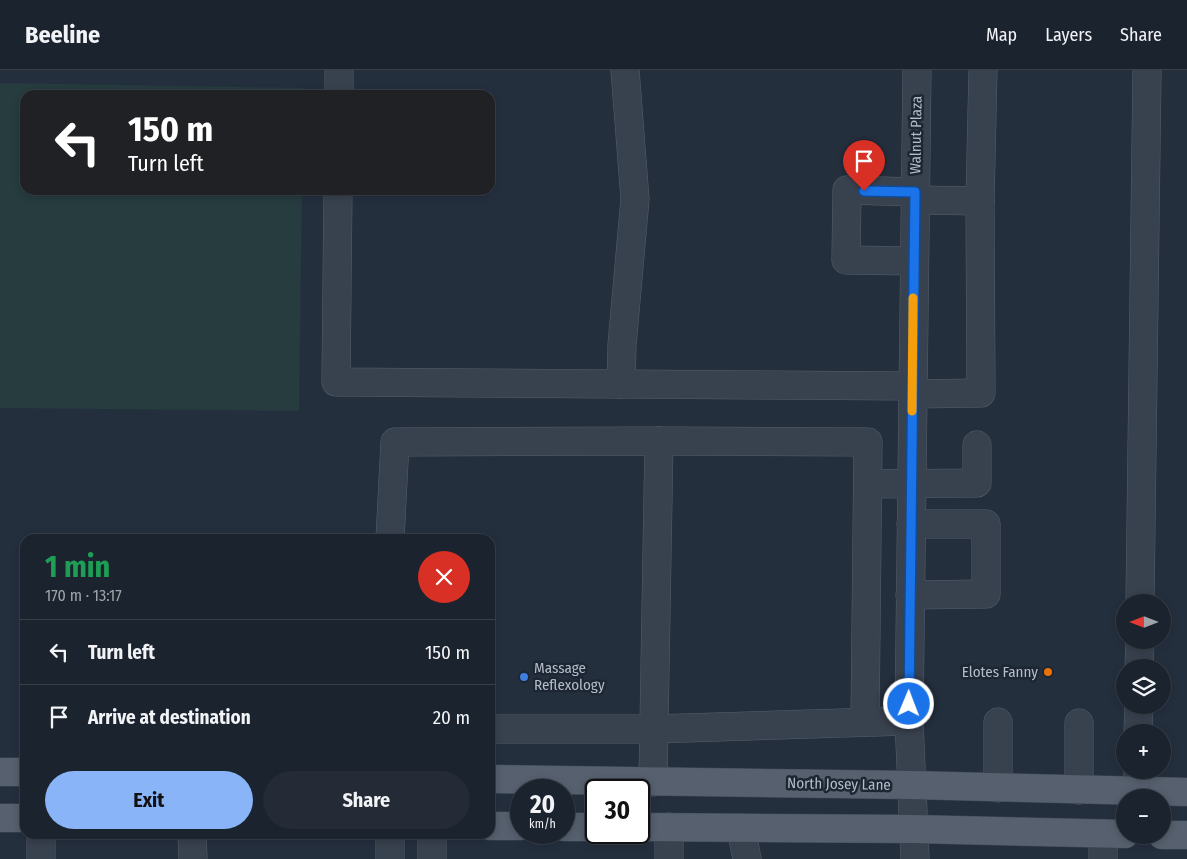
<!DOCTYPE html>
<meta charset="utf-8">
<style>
:root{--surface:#1b232e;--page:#242b36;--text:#f1f3f6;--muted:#a0a4aa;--line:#39404a;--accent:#8ab4f8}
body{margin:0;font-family:"Fira Sans Condensed",sans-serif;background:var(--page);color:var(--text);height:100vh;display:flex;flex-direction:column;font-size:19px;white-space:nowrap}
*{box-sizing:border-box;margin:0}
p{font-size:16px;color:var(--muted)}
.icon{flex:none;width:28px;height:28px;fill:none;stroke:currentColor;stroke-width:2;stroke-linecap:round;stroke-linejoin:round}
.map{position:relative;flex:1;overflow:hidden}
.side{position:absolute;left:20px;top:464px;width:475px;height:305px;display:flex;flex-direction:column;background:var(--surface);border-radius:15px;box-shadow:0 2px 8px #0003,0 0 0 1px var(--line)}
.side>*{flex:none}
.top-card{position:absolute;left:20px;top:20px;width:475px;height:105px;border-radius:15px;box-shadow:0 2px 8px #0003,0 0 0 1px var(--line);background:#202124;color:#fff;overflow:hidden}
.needle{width:32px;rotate:270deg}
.tools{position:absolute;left:1116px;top:524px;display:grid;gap:10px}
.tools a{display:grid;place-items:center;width:55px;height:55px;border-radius:50%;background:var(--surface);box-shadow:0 2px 8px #0003,0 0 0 1px var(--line);font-size:25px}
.speed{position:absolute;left:510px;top:709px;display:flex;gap:10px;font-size:25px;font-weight:700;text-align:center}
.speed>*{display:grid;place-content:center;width:65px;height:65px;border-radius:50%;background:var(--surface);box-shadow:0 2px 8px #0003,0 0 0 1px var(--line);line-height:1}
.speed small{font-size:12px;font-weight:400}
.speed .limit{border:2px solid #111;border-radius:8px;background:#fff;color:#111}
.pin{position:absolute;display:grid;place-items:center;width:42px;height:42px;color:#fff;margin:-51px -21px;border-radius:50% 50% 50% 0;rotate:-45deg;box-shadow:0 0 5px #0007}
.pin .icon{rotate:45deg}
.me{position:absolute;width:55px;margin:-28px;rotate:1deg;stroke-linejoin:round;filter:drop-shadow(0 0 4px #0008)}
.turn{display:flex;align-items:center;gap:18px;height:105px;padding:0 25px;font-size:22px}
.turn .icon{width:65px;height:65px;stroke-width:2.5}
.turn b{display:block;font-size:35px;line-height:42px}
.round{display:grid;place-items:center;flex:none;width:52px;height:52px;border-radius:26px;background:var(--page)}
.headline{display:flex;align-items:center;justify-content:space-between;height:85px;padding:0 25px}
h1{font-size:30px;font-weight:700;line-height:38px;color:#1e9e55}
.primary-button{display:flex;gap:10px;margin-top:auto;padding:10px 25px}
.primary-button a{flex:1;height:58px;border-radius:30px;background:var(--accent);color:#111;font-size:20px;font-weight:700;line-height:58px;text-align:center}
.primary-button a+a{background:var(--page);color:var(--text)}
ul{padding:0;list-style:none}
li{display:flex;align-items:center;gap:15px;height:65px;padding:0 25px;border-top:1px solid var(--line)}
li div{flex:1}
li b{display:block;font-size:19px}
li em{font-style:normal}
header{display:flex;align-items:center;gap:30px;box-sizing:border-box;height:70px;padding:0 25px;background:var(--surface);border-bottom:1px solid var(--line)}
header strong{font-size:24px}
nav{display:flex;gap:28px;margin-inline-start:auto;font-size:18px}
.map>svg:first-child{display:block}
.green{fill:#263c3f}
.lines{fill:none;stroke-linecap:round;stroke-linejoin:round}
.minor-casing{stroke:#565f6c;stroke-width:29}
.major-casing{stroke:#414a57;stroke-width:29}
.minor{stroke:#38414e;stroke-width:28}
.major{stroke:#56606e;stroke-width:28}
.route-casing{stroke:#114b97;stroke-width:12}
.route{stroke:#1a73e8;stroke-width:9}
.slow{stroke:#f59e0b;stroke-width:9}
.food-dot{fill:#e8710a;stroke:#1d2633;stroke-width:2}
.shop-dot{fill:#3f7fe0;stroke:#1d2633;stroke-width:2}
.labels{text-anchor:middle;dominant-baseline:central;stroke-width:5;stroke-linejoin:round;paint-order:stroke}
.street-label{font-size:15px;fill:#b4bcc9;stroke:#1d2633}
.poi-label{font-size:15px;fill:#b4bcc9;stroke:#1d2633;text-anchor:start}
</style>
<header>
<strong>Beeline</strong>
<nav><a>Map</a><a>Layers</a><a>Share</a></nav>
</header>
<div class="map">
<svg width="1187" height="789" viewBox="0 0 1187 789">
<rect width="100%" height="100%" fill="#242f3e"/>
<polygon class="green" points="0,13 304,18 303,25 25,25 25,120 302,120 299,341 0,338"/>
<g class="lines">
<g class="minor-casing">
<g id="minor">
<polyline points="339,25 339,0"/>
<polyline points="338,120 336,312 912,316"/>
<polyline points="915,130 980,131 983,0"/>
<polyline points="914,191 846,190 847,120 915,122"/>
<polyline points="621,314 622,275 635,129 625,0"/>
<polyline points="912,324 981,323 980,131"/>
<polyline points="659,371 868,372 865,652"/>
<polyline points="869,414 977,413 977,375"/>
<polyline points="390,469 395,372 659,371 653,712"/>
<polyline points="910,525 986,524 986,454 911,454"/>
<polyline points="1140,532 1147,0"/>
<polyline points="1139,598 1140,570"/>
<polyline points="490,659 654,659 909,651"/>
<polyline points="1138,662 1139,635"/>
<polyline points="998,718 998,652"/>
<polyline points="1079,720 1079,653"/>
<polyline points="1137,721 1138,700"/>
<polyline points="669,757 669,789"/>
<polyline points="741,758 747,789"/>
<polyline points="192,764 193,789"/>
<polyline points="432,764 432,789"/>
<polyline points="41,789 41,764"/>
<polyline points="390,789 390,764"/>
<polyline points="915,789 909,651 917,0"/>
<polyline points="1103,789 1103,764"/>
</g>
</g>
<g class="major-casing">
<g id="major">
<polyline points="0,702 25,702"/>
<polyline points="490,709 911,715 1187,722"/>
<polyline points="0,748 25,748"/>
<polyline points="490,756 521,756"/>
<polyline points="564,757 596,757"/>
<polyline points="639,757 913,759 1125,764"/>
<polyline points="1162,765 1187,765"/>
</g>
</g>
<use href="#minor" class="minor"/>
<use href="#major" class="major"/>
</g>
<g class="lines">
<g class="route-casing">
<polyline id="route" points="864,121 915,122 909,634"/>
</g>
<use href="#route" class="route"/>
<polyline class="slow" points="912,341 913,228"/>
</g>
<circle class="food-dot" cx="1048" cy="602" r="5"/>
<circle class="shop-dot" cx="524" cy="607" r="5"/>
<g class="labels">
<g class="street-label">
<text transform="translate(916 65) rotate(-89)">Walnut Plaza</text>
<text transform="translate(839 714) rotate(1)">North Josey Lane</text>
</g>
<g class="poi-label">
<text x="534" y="598">Massage<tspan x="534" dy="17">Reflexology</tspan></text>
<text x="1038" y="602" text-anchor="end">Elotes Fanny</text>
</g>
</g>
</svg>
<div class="tools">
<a><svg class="needle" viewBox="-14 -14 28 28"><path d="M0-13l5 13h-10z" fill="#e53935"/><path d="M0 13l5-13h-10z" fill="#a0a4aa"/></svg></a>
<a><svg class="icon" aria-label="layers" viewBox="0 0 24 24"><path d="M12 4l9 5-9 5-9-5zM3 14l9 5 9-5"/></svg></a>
<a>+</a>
<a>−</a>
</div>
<div class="speed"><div>20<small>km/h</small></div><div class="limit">30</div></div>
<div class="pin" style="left:864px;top:121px;background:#d93025"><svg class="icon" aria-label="arrive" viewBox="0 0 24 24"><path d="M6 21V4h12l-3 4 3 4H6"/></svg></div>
<svg class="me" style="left:909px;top:634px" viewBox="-20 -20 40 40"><circle r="17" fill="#1a73e8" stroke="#fff" stroke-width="3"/><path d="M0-11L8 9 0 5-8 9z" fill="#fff"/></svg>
<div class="top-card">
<div class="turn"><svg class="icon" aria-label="left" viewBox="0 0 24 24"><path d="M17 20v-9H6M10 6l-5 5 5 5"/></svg><div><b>150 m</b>Turn left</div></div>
</div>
<section class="side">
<div class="headline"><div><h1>1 min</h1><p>170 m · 13:17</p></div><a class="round" style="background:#d93025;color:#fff"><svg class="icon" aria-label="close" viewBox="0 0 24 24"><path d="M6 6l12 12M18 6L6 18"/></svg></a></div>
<ul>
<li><svg class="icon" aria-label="left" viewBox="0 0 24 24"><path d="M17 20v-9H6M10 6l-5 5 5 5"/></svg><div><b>Turn left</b></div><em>150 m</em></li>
<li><svg class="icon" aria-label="arrive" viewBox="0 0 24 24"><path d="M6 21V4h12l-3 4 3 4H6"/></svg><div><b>Arrive at destination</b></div><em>20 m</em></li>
</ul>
<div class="primary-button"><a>Exit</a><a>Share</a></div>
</section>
</div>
